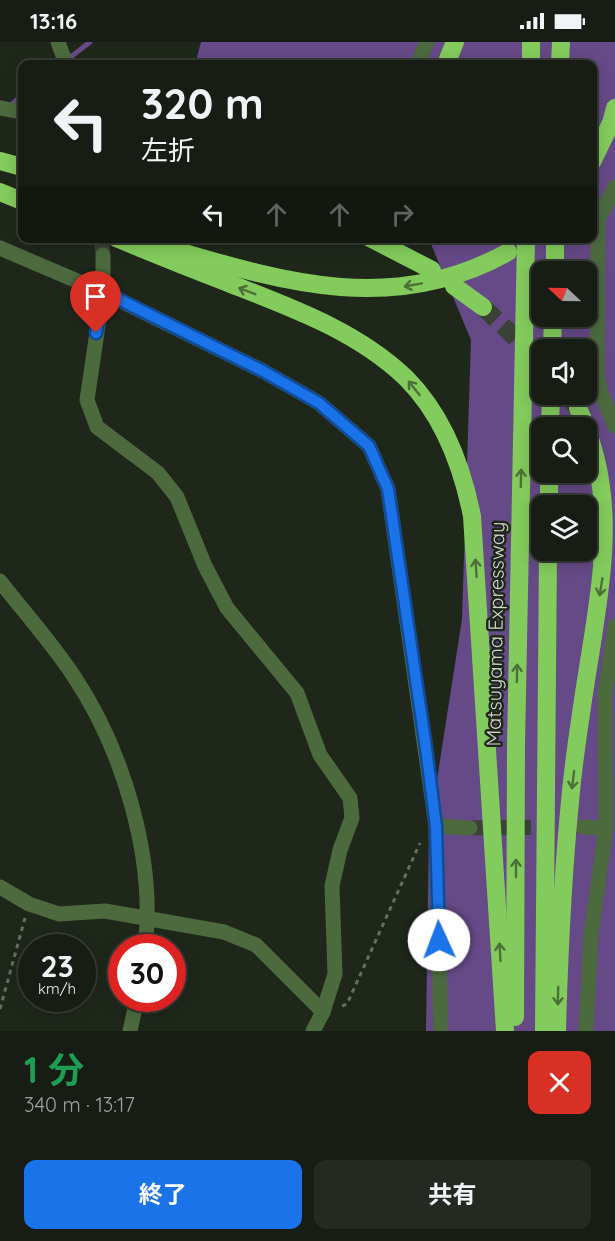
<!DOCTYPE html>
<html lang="ja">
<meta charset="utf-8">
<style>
:root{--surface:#171d14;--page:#242a22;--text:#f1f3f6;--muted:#9ea2a0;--line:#363b34;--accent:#1a73e8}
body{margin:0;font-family:Quicksand,"Noto Sans JP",sans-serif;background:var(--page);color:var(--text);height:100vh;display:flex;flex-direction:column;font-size:22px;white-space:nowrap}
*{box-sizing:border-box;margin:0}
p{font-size:20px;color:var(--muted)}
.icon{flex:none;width:33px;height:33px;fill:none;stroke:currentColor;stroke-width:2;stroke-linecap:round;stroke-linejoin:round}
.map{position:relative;height:989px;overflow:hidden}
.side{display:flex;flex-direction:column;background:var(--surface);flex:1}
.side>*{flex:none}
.top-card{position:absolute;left:18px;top:18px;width:579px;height:183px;border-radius:12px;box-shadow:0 3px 15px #0003,0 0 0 2px var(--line);background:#171d14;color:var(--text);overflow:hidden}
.needle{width:39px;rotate:292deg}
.controls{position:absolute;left:531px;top:219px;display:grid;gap:12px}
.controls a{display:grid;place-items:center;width:66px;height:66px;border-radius:12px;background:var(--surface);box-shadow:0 3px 15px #0003,0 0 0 2px var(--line);font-size:30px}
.speed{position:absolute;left:18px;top:892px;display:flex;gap:12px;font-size:30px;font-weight:700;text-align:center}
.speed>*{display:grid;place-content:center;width:78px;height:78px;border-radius:50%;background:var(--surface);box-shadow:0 3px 15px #0003,0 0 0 2px var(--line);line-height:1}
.speed small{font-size:15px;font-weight:400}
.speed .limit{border:9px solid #d22;background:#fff;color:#111}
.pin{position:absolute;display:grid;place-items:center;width:51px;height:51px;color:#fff;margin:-62px -26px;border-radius:50% 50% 50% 0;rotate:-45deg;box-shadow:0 0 6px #0007}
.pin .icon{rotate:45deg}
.me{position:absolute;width:66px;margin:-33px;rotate:358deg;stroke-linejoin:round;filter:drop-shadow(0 0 4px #0008)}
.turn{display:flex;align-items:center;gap:21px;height:126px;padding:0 24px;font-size:27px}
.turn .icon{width:78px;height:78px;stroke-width:2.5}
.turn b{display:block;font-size:42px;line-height:51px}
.lanes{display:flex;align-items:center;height:57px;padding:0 24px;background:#0003;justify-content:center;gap:30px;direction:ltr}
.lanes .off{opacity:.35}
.round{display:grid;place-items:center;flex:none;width:63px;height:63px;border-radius:12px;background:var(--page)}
.overview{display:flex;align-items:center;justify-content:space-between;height:102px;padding:0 24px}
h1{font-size:36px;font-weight:700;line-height:45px;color:#1e9e55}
.action{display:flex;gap:12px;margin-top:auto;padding:12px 24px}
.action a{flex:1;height:69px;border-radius:12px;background:var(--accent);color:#fff;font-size:24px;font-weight:700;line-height:69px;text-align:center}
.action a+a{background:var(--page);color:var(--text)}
.status{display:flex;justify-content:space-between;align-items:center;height:42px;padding:0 30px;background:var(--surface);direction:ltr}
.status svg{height:16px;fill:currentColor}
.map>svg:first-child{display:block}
.forest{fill:#664987;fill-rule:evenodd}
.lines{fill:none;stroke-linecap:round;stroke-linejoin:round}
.stream{stroke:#684a89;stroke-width:5}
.minor-tunnel{stroke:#3a4136;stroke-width:15;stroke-dasharray:15 8;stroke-linecap:butt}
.highway-tunnel{stroke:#3a4136;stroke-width:18;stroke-dasharray:18 9;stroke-linecap:butt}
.path{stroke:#666d63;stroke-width:3;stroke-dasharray:4.5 4.5;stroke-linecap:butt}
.minor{stroke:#4d6a3f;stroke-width:15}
.highway{stroke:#83cb5c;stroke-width:18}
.oneway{stroke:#4c7138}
.route-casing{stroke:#114b97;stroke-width:15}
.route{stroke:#1a73e8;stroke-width:10}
.labels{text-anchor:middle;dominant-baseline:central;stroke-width:5;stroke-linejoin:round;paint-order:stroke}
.street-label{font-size:20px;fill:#d0d6ce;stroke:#1f271b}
</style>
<div class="status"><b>13:16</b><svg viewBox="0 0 49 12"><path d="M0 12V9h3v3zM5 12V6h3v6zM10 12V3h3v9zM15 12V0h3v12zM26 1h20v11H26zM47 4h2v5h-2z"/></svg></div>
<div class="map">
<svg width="615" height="989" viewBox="0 0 615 989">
<rect width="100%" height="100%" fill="#1f271b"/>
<path class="forest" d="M201,0H615V989H426L429,789L462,577L471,298L431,202L420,197L592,196V22H195ZM542,230H586V274H542ZM542,308H586V352H542ZM542,386H586V430H542ZM542,464H586V508H542Z"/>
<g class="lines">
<g class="stream">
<polyline points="204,0 215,7 235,0"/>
<polyline points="68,17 90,0"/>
<polyline points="13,61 22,53"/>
</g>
<g class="minor-tunnel">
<polyline points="101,196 103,213"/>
<polyline points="470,786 577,785"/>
</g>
<g class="highway-tunnel">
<polyline points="483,265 542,321"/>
<polyline points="567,352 578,366"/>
</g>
<g class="path">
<polyline points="342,964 347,962 420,801"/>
<polyline points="0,967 25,876"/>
</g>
<g class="minor">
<polyline points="58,0 66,22"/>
<polyline points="418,22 427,0"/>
<polyline points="0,66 22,70"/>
<polyline points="615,145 598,178 597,335 603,356 615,384"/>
<polyline points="0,206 103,250 263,329 319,361 369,404 388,447 436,784 441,989"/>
<polyline points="103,213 103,250 87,358 97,385 158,431 177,455 205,524 227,566 297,651 320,713 350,756 352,776 340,808 332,844 335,932 323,970 313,989"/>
<path d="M0,539C24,570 51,600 73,633C123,707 156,817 145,906"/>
<polyline points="436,784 470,786"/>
<polyline points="583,785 606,786"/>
<polyline points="0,845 29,862 59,872 105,869 224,890 256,903 323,970"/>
<polyline points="130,989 137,957"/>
<polyline points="586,989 591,892 606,786 605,653 615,584"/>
</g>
<g class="highway">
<polyline points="446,22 455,0"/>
<polyline points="531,22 531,0"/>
<polyline points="560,22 561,0"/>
<polyline points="0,119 22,125"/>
<polyline points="592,120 611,81 615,66"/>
<polyline points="0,150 22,159"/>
<path d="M116,196C152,211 189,226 226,240C289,265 356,288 406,336C443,373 462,424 472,474L505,989"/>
<polyline points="370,196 432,228"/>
<path d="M161,204C280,239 392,275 508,210"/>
<polyline points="555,230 555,196"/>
<polyline points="454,244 483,265"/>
<polyline points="552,308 553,274"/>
<polyline points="550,386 551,352"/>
<polyline points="549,464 549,430"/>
<polyline points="515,975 516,702 526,196"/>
<polyline points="544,989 548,508"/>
<path d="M557,989C559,909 563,829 571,749C576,699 584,650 592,601C605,516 615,446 578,366"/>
</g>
</g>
<defs><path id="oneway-shaft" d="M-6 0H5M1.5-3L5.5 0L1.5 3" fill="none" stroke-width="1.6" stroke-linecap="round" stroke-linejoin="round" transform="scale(1.5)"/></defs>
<g class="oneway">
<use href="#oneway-shaft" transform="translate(413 243) rotate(170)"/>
<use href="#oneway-shaft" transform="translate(247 249) rotate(-159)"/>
<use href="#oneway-shaft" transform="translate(414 346) rotate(-129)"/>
<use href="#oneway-shaft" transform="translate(521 436) rotate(-89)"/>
<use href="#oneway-shaft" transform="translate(476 526) rotate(-94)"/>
<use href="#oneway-shaft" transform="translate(601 545) rotate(99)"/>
<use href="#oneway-shaft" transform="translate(517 631) rotate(-89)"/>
<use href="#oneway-shaft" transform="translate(573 738) rotate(97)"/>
<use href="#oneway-shaft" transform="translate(516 826) rotate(-90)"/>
<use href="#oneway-shaft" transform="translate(500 910) rotate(-93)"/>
<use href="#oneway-shaft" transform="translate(558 954) rotate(91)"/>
</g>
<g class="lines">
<g class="route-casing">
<polyline id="route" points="96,291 104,250 263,329 319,361 369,404 388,447 426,706 436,784 439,898"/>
</g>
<use href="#route" class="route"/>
</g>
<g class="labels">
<g class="street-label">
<text transform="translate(495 592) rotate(-89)">Matsuyama Expressway</text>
</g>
</g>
</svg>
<div class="controls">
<a><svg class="needle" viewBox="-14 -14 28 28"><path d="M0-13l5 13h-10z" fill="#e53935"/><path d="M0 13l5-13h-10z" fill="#9ea2a0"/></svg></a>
<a><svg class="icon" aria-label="sound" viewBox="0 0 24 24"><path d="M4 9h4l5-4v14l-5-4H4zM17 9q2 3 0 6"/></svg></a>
<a><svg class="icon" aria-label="search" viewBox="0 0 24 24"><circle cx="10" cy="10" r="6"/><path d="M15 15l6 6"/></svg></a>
<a><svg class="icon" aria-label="layers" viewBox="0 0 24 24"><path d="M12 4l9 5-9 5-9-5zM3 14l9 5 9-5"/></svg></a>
</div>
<div class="speed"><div>23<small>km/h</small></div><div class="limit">30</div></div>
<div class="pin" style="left:96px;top:291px;background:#d93025"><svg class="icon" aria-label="arrive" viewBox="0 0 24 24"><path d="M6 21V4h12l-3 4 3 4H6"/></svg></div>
<svg class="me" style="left:439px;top:898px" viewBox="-20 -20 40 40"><circle r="19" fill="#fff"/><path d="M0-13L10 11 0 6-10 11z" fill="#1a73e8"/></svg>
<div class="top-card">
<div class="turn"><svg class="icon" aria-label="left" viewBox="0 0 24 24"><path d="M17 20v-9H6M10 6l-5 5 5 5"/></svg><div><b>320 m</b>左折</div></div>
<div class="lanes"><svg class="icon" aria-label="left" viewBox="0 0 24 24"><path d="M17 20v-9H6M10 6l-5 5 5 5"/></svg><svg class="icon off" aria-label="ahead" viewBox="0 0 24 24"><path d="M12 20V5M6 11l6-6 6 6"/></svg><svg class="icon off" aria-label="ahead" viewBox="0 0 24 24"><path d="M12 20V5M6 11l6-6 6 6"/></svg><svg class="icon off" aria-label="right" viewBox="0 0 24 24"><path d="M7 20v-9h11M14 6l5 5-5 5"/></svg></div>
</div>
</div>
<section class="side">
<div class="overview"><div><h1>1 分</h1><p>340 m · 13:17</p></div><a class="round" style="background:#d93025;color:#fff"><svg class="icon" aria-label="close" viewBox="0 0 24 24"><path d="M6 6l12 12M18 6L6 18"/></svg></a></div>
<div class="action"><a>終了</a><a>共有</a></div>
</section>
